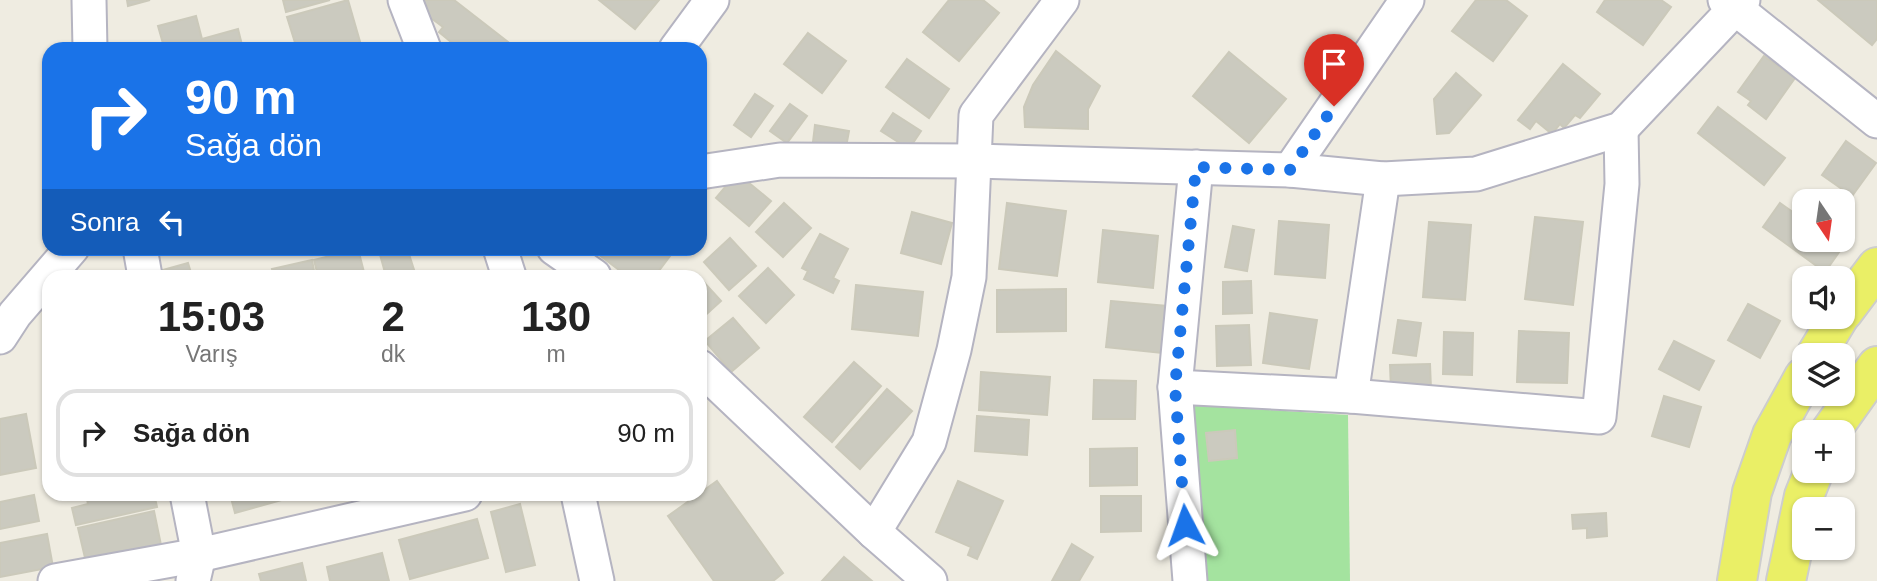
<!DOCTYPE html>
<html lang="tr">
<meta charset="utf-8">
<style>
:root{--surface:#fff;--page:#f6f6f6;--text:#222;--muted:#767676;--line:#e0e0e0}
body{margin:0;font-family:Helvetica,sans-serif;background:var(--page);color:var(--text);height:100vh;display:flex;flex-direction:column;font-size:26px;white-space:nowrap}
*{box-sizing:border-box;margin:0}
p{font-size:23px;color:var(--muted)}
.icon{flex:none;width:38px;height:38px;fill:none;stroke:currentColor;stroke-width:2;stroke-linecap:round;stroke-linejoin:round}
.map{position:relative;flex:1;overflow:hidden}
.sheet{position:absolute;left:42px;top:270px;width:665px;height:231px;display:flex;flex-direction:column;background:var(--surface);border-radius:21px;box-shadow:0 2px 5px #0004}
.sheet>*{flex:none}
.guide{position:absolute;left:42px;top:42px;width:665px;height:214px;border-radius:21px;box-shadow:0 2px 5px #0004;background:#1a73e8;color:#fff;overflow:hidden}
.needle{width:46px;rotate:167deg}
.buttons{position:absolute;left:1792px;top:189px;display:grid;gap:14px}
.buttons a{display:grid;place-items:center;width:63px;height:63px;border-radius:14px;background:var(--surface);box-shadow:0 2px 5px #0004;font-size:35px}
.pin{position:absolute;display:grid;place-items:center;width:60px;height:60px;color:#fff;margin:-72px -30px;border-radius:50% 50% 50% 0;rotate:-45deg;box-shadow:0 0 7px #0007}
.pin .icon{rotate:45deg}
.me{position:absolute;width:77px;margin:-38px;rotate:356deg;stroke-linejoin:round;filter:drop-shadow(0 0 5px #0008)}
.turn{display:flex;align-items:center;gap:24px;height:147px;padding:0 28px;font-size:32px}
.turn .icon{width:91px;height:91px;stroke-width:2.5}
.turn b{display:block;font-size:49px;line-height:60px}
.then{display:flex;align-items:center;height:66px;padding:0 28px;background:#0003;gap:14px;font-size:26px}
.eta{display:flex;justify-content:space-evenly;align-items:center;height:119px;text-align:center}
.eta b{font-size:42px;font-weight:600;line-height:49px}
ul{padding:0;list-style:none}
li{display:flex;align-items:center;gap:21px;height:88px;margin:0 14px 10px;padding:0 14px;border:4px solid var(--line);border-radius:21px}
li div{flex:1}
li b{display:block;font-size:26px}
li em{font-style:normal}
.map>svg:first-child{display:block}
.green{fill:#a4e39f}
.building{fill:#cbcabf;stroke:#cbc9ba;stroke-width:2}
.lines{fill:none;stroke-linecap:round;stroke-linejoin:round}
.minor-casing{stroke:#b5b4c1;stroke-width:37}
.major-casing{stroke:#cdcdcd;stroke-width:42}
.minor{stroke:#fff;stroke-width:33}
.major{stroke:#eaef66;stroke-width:38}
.route{stroke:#1a73e8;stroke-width:12;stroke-dasharray:0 21.6}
</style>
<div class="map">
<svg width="1877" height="581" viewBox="0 0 1877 581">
<rect width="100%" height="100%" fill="#efece1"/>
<polygon class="green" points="1189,405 1348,415 1350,581 1200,581"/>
<g class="building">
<polygon points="127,0 150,0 128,6"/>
<polygon points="283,0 330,0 286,12"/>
<polygon points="348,0 361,45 347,49 297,49 287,17"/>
<polygon points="419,0 454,0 517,49 450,49 447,47 451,42 439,32 443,27 423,12 427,6"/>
<polygon points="599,0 659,0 635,29"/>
<polygon points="949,0 983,0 999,13 959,61 923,32"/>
<polygon points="1476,0 1506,0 1527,16 1493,61 1452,31"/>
<polygon points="1605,0 1661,0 1671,7 1643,45 1597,12"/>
<polygon points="1818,0 1877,0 1877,39 1872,45"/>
<polygon points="196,16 202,39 238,29 243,49 155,49 164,47 158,26"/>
<polygon points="808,33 846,61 822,93 784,64"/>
<polygon points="1056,51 1100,86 1088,109 1088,129 1025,127 1024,107 1033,85"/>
<polygon points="1229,52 1286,99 1249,143 1193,96"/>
<polygon points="1764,56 1795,78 1766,119 1748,105 1751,101 1738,92"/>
<polygon points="907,59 949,89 929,118 886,87"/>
<polygon points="1563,64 1600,94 1580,118 1575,115 1564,128 1560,124 1552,134 1536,121 1530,129 1518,120"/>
<polygon points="1456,73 1481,95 1449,133 1437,134 1434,99"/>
<polygon points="755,94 773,106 751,137 734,125"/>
<polygon points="790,104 807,116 787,143 770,131"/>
<polygon points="1718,107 1785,158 1764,185 1698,133"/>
<polygon points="893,113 921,131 909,149 881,131"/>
<polygon points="815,125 849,131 846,147 813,142"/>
<polygon points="1846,141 1876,163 1852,196 1822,175"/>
<polygon points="737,173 771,201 749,226 716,198"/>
<polygon points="784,203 811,228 783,257 756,232"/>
<polygon points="1007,203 1066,211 1057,276 999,269"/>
<polygon points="1780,203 1804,220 1804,240 1831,240 1842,248 1825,272 1763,227"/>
<polygon points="912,212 952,223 941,264 901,253"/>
<polygon points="1535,217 1583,222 1573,305 1525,299"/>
<polygon points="1279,221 1329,225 1325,278 1275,274"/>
<polygon points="1429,222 1471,225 1465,300 1423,297"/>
<polygon points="1233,226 1254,230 1247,271 1225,267"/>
<polygon points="1103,230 1158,236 1153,288 1098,282"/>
<polygon points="820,234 848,249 833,278 839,281 833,293 804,279 808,271 802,268"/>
<polygon points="730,238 756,266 729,290 704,262"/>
<polygon points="387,248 407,248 416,276 386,276 379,251"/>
<polygon points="602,248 676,248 655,276 627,276 598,254"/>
<polygon points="358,249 365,276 318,276 314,260"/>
<polygon points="312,260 315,276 274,276 272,269"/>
<polygon points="188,263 192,276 165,276 163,270"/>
<polygon points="768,268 794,295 766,323 739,296"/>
<polygon points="700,278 721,301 700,320"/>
<polygon points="1251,281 1252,313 1223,314 1223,282"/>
<polygon points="856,285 923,292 918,336 852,329"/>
<polygon points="1066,289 1066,331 997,332 997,290"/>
<polygon points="1111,301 1167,306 1162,353 1106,347"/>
<polygon points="1748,304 1780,321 1760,358 1728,340"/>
<polygon points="1270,313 1317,320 1309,369 1263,363"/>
<polygon points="733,318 759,348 731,372 705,341"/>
<polygon points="1398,320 1421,323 1416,356 1393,353"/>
<polygon points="1249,325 1251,365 1217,366 1216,326"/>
<polygon points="1519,331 1569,333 1567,383 1517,382"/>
<polygon points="1444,332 1473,333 1472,375 1443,374"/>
<polygon points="1674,341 1714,361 1699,390 1659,369"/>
<polygon points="49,357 49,386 44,358"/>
<polygon points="854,362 881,386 832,442 804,417"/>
<polygon points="1430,364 1431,389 1391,390 1390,365"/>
<polygon points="981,372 1050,377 1047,415 979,410"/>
<polygon points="1094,380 1136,381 1135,419 1093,419"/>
<polygon points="887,389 912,411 860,469 836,447"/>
<polygon points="1664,396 1701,407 1689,447 1652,436"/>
<polygon points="26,414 36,468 0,475 0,419"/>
<polygon points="977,416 1029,420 1027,455 975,451"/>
<polygon points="1235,430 1237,458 1209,461 1206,433"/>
<polygon points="1137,448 1137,485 1090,486 1090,449"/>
<polygon points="717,481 783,573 773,581 714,581 668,516"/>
<polygon points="958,481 1003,501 977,559 968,555 971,547 936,532"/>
<polygon points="86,494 154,494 157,507 76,525 72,508 88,504"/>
<polygon points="230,494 303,494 235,513"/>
<polygon points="34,495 39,521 0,529 0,502"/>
<polygon points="1101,496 1141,496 1141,531 1101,532"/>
<polygon points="520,504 535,565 506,572 491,512"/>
<polygon points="154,511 161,545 86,562 78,528"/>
<polygon points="1606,513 1607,536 1587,538 1587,528 1573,529 1572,515"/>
<polygon points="477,519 488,558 410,579 399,540"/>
<polygon points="47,534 53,567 0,577 0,543"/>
<polygon points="1072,544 1093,557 1079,581 1052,581"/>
<polygon points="382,553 389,581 330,581 327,567"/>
<polygon points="844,557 872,581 822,581"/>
<polygon points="302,563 306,581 261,581 259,574"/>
</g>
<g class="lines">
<g class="minor-casing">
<g id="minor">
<polyline points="89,0 90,49"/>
<polyline points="405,0 424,49"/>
<polyline points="1725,0 1877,121"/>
<polyline points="676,49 712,0"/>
<polyline points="1290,170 1407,0"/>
<polyline points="700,172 780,160 975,161 1290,170 1383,179 1476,174 1621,129 1743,0"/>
<polyline points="140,248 145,276"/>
<polyline points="500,248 509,276"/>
<polyline points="554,248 594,276"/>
<polyline points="0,337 15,314 72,248"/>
<polyline points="700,367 874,532 930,581"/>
<polyline points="1175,387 1351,396 1599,417 1622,184 1621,129"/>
<polyline points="1351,396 1383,179"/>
<polyline points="187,494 199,555 193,581"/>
<polyline points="578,494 597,581"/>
<polyline points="874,532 929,442 954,350 969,277 976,115 1062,0"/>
<polyline points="55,581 199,555 465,494"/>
<polyline points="1190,581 1175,387 1196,167"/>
</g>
</g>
<g class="major-casing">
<g id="major">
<polyline points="1843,312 1877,267"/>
<polyline points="1816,355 1839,317"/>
<polyline points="1830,432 1877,366"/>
<polyline points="1737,581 1752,492 1772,435 1804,377"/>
<polyline points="1786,581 1804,496 1814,471"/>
</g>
</g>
<use href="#minor" class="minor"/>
<use href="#major" class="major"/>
</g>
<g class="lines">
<polyline class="route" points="1185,525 1175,387 1196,167 1290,170 1334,106"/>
</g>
</svg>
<div class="buttons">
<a><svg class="needle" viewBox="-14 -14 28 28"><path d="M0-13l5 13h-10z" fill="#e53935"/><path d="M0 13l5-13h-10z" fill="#767676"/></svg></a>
<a><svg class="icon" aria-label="sound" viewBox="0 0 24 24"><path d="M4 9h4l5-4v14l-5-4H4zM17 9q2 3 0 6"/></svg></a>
<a><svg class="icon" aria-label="layers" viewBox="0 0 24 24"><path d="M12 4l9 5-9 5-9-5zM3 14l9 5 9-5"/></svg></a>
<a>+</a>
<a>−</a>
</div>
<div class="pin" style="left:1334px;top:106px;background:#d93025"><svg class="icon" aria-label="arrive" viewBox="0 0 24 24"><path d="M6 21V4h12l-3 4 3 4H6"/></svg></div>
<svg class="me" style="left:1185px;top:525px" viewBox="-20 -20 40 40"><path d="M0-17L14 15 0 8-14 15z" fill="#1a73e8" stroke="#fff" stroke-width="4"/></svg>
<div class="guide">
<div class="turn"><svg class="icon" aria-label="right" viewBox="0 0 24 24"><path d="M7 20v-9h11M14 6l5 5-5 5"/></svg><div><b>90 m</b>Sağa dön</div></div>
<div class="then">Sonra<svg class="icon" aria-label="left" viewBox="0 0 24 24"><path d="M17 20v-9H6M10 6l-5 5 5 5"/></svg></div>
</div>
<section class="sheet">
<div class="eta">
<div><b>15:03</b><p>Varış</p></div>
<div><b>2</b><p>dk</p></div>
<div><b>130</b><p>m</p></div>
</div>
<ul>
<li><svg class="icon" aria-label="right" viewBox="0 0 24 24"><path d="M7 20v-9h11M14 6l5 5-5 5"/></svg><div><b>Sağa dön</b></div><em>90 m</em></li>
</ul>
</section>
</div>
